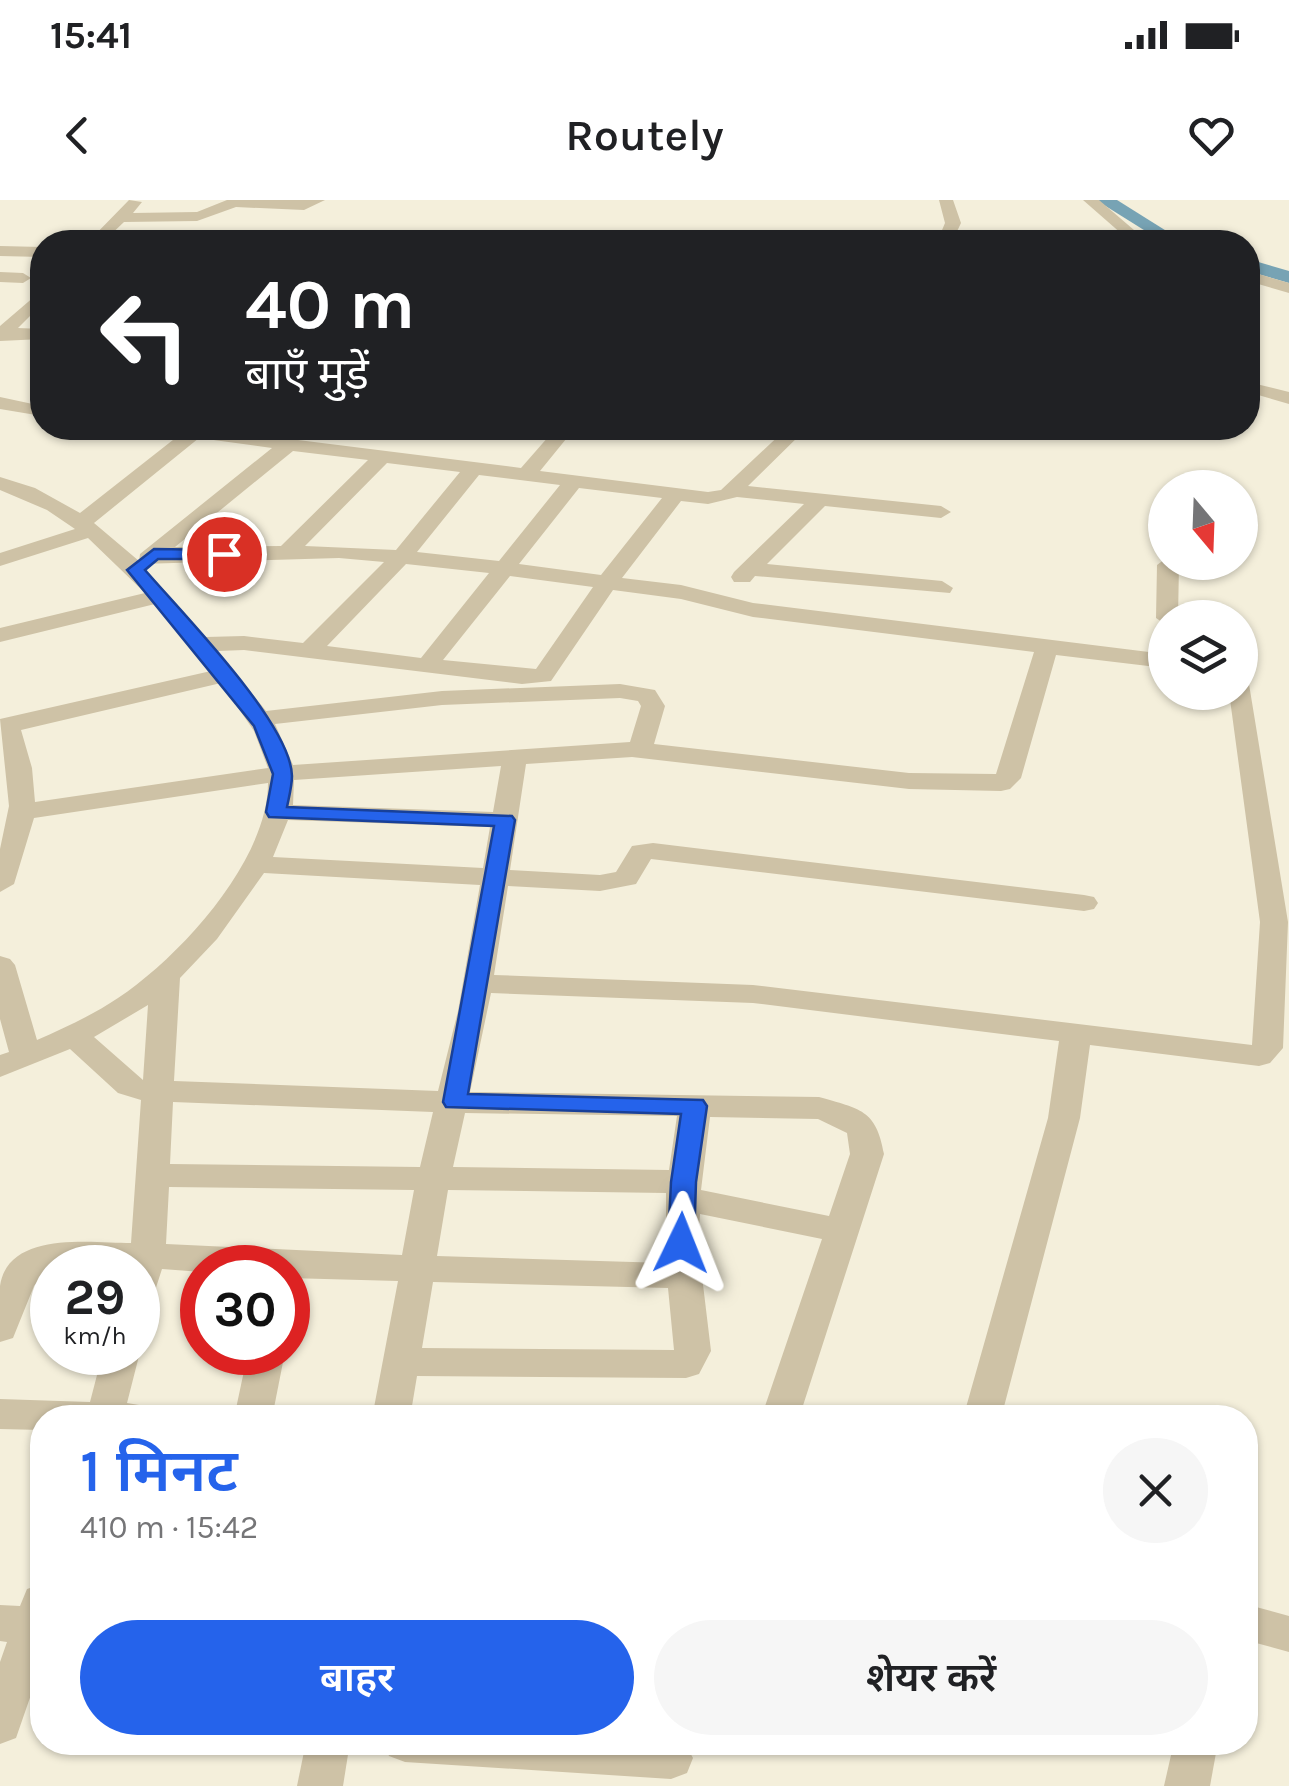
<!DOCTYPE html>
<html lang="hi">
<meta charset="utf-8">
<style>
:root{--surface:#fff;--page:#f6f6f6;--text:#202124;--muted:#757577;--accent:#2563eb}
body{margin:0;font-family:Karla,"Noto Sans Devanagari",sans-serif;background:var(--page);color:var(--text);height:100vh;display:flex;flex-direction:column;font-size:38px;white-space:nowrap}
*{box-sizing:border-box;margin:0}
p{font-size:32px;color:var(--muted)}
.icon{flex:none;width:55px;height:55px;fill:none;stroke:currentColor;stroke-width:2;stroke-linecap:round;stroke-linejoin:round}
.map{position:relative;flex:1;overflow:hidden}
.panel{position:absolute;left:30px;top:1205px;width:1228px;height:350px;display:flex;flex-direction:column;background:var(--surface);border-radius:40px;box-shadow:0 2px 8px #0004}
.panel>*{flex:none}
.guide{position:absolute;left:30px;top:30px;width:1230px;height:210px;border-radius:40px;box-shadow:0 2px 8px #0004;background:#202124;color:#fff;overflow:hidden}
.needle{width:65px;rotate:161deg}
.controls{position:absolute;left:1148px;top:270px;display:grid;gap:20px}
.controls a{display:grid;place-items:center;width:110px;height:110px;border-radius:50%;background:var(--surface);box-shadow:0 2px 8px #0004;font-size:50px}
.speed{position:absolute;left:30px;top:1045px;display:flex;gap:20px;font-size:50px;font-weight:700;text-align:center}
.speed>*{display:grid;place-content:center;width:130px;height:130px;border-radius:50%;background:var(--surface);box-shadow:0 2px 8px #0004;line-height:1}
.speed small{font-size:25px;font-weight:400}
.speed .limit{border:15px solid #d22;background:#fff;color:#111}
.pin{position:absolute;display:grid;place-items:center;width:85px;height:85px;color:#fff;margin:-42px;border:5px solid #fff;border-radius:50%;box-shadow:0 2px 10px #0007}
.me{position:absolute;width:110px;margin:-55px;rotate:2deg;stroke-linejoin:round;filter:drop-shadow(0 0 8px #0008)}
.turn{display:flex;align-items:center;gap:35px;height:210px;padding:0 50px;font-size:45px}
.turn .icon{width:130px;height:130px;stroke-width:2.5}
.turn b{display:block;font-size:70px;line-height:85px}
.round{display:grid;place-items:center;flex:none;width:105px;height:105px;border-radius:52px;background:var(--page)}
.summary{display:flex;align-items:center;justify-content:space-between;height:170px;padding:0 50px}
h1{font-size:60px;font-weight:600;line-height:75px;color:var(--accent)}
.cta{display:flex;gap:20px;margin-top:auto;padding:20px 50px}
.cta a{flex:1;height:115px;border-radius:60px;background:var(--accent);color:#fff;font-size:40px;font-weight:600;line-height:115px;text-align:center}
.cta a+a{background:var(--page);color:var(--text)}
.status{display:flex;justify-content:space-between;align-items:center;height:70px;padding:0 50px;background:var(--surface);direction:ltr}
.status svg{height:28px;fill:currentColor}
header{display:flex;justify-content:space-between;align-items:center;height:130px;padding:0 50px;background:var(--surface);font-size:45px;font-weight:600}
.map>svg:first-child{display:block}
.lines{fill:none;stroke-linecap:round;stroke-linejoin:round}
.canal{fill:#77a3b4;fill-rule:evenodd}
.street{fill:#cec2a6;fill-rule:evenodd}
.route{fill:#2563eb;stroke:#184099;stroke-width:2.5}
</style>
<div class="status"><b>15:41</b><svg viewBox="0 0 49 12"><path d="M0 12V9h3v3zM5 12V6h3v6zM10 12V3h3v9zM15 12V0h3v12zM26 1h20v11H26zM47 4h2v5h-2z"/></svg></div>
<header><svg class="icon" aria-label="back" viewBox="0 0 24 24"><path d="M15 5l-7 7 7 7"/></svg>Routely<svg class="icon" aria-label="heart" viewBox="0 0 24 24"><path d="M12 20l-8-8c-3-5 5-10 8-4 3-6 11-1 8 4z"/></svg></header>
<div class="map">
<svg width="1289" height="1586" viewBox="0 0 1289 1586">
<rect width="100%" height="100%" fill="#f4efdb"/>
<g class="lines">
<g class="canal">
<polygon points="1096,0 1117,0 1184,42 1163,42"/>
<polygon points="1248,59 1289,71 1289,83 1248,71"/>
</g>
<g class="street">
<polygon points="129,0 142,2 133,13 197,12 227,0 325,0 304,10 236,7 197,21 124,22 103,42 88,42"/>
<polygon points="939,0 953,0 961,23 952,42 937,42 945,23"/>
<polygon points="1083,0 1099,0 1148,42 1131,42"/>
<polygon points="0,46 42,47 42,57 0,56"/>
<polygon points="1248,71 1289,83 1289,93 1248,81"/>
<polygon points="0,72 23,73 31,78 23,83 0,82"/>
<polygon points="42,90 42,104 18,128 42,129 42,139 0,141 0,126"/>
<polygon points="1248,182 1289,192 1289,204 1248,192"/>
<polygon points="0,197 42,206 42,216 0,209"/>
<path d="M152,228H203L521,268L556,228H575L540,271L708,292L721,290L787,228H807L748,286L941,306L951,312L941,318L825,306L767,364L942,381L953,388L950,393L755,376L750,382H734L731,377L734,372L804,304L737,297L708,304L681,301L622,378L681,385L753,403L1165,454V468L1056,455L1021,578L1010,589L1001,591L909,589L632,557L526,564L510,670L600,675L616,672L632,646L653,643L1084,695L1094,697L1098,703L1094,709L1084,711L651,659L636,684L600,691L508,686L494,775L753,785L1252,845L1260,722L1229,492H1240V476L1248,478L1288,722L1283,848L1270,863L1259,866L1090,845L1080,918L1001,1218H963L1048,918L1059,841L753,803L491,793L470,892L819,897C860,909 876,909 884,954L799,1218H761L822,1039L700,1014L698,1043L711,1151L699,1174L686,1178L417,1176L410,1218H372L398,1081L288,1078V1068H202V1072L162,1069L151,1103L138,1107V1068H52L34,1086L13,1138L0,1142C0,1124 0,1104 0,1086C8,1030 92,1043 131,1043L141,900L118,893L70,849L0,877V855L9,852L0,819V756L10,759L15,765L37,840C64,828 93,815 118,798C181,756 268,660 268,583L34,618L14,684L0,692V649L9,606L0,519L211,471L155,404L0,442V428L145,393L88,338L0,366V353L75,329L47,310L0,290V277L35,288L80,313L178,236L155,232ZM199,238L272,248L140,354L139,361L94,323ZM293,251L368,260L281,346L175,347ZM387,263L460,272L396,350L305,346ZM479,275L560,285L499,361L417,352ZM579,288L662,298L601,375L519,364ZM339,358L384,362L303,443L244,436L206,437L141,364ZM406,364L489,373L421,458L327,446ZM510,376L593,387L536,469L443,460ZM613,390L681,399L753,417L1034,452L996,574L909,573L654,544L665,506L655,490L620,484L442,491L266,511L218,451L244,450L522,484L551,481ZM221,483L254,531L268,568L35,602L32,568L21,530ZM620,498L638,501L641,506L630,542L293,565L275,524L442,505ZM501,566L493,612L293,605L294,580ZM288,620L490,627L483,668L273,657ZM264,673L480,685L458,811L438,891L174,881L180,778L217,739ZM148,805L143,880L94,837ZM173,902L433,912L420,967L170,964ZM465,913L677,916L669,970L453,967ZM710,917L818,919L847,933L850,954L829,1016L701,990ZM169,987L414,990L402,1055L166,1044ZM448,990L666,993V1063L437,1056ZM433,1082L668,1088L674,1150L422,1148Z"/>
<polygon points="1165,359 1165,362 1179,365 1178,418 1165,418 1165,424 1156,418 1157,365"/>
<polygon points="138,1147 140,1152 127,1203 151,1207 156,1218 42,1218 42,1230 0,1229 0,1199 90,1202 103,1152 138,1152"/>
<polygon points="248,1152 285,1152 272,1218 234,1218"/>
<polygon points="42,1384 42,1463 16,1538 0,1544 0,1462 7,1442 0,1441 0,1405 20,1406 27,1389"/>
<polygon points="1245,1404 1289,1416 1289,1452 1245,1440"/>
<polygon points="306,1542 350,1542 343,1586 297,1586"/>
<polygon points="383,1542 684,1542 693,1558 687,1573 671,1579 405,1562 389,1556"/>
<polygon points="1174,1542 1218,1542 1210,1586 1164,1586"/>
</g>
</g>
<path class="route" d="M154,349L224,350L232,354L224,359H158L145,370C181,412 291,523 292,576C292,586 289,597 287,607L512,616L515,620L468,894L703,900L707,906L696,982L694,1043L691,1050H672L668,1043L671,982L681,914L446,907L443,902L494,626L269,617L266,612L273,574L254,526L127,370Z"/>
</svg>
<div class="controls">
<a><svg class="needle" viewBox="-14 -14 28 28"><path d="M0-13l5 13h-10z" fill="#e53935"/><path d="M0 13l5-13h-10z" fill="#757577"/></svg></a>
<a><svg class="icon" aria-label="layers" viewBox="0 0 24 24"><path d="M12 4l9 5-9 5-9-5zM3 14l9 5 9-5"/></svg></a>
</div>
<div class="speed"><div>29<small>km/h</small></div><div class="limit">30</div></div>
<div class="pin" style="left:224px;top:354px;background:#d93025"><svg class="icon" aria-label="arrive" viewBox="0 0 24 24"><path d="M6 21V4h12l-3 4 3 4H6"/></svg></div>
<svg class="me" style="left:681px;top:1043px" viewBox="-20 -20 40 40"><path d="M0-17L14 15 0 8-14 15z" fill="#2563eb" stroke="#fff" stroke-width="4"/></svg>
<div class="guide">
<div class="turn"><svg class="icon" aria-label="left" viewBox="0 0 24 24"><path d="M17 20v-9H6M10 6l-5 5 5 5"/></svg><div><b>40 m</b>बाएँ मुड़ें</div></div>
</div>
<section class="panel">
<div class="summary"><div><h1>1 मिनट</h1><p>410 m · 15:42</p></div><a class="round"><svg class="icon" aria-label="close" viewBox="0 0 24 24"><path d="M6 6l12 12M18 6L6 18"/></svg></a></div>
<div class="cta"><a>बाहर</a><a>शेयर करें</a></div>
</section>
</div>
